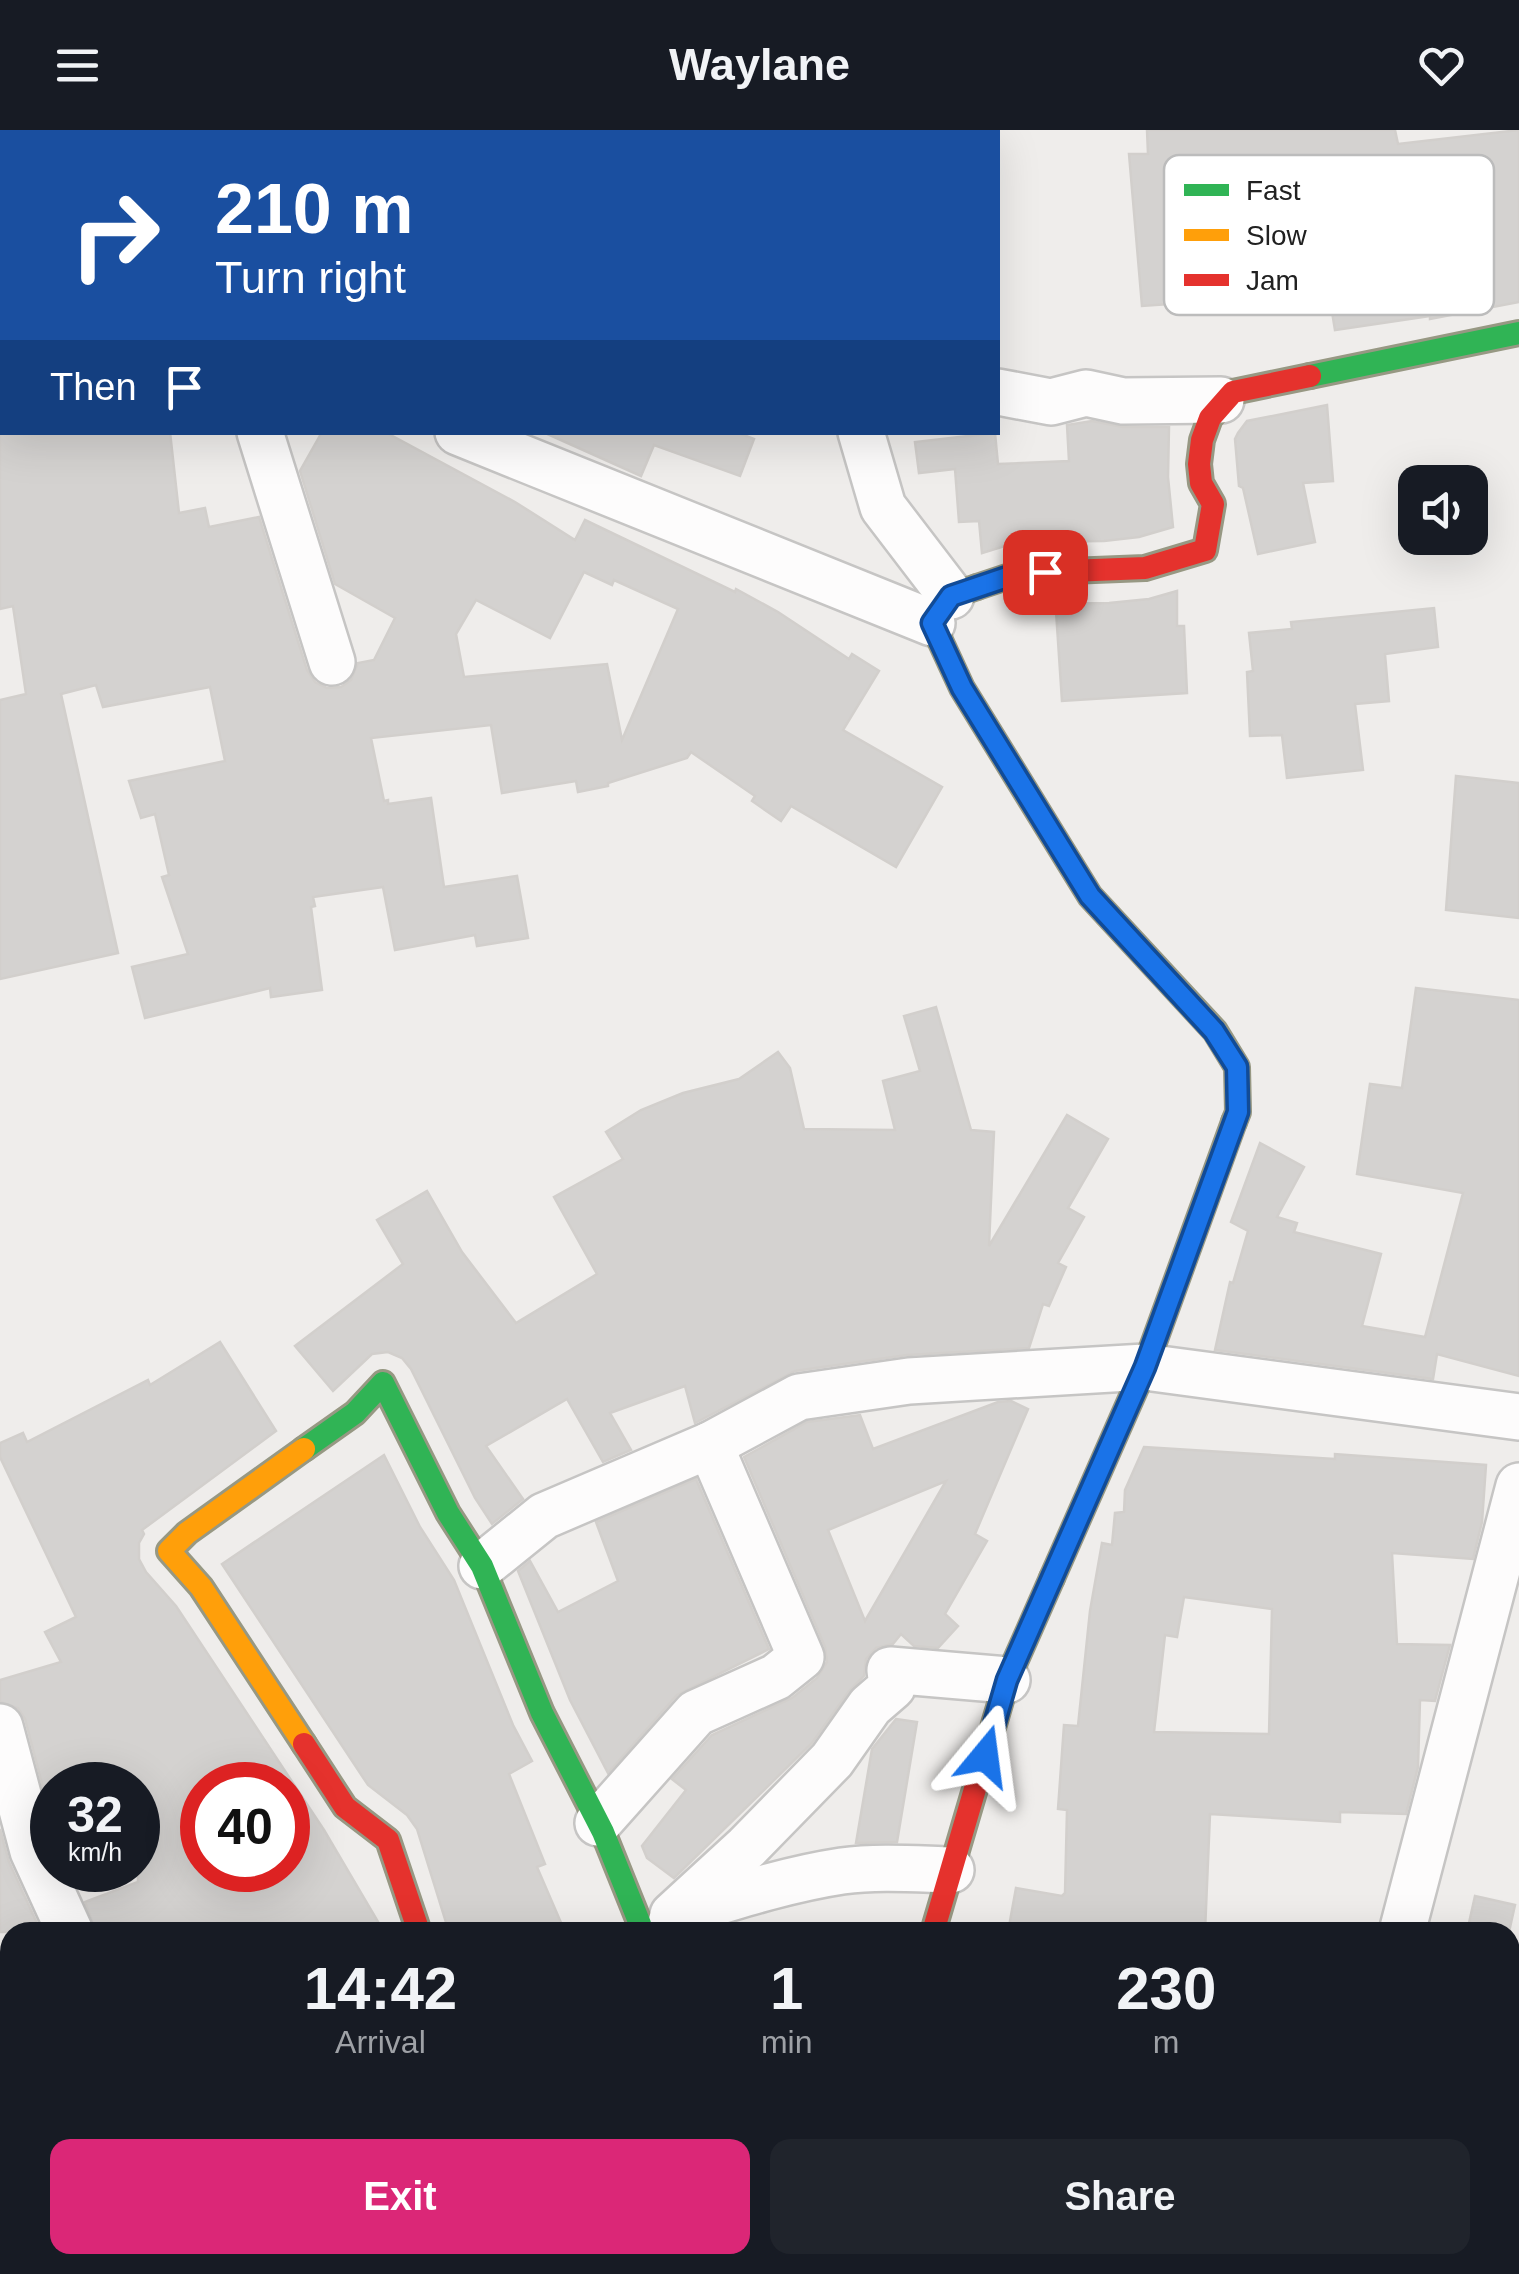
<!DOCTYPE html>
<style>
:root{--surface:#171b24;--page:#20242c;--text:#f1f3f6;--muted:#9ea1a6;--accent:#db2777}
body{margin:0;font-family:Arial,sans-serif;background:var(--page);color:var(--text);height:100vh;display:flex;flex-direction:column;font-size:38px;white-space:nowrap}
*{box-sizing:border-box;margin:0}
p{font-size:32px;color:var(--muted)}
.icon{flex:none;width:55px;height:55px;fill:none;stroke:currentColor;stroke-width:2;stroke-linecap:round;stroke-linejoin:round}
.map{position:relative;flex:1;overflow:hidden}
.details{position:absolute;left:0px;top:1792px;width:1520px;height:352px;display:flex;flex-direction:column;background:var(--surface);border-radius:30px 30px 0 0;box-shadow:0 10px 40px #0002}
.details>*{flex:none}
.top-card{position:absolute;left:0px;top:0px;width:1000px;height:305px;box-shadow:0 10px 40px #0002;background:#1a4fa0;color:#fff;overflow:hidden}
.controls{position:absolute;left:1398px;top:335px;display:grid;gap:20px}
.controls a{display:grid;place-items:center;width:90px;height:90px;border-radius:20px;background:var(--surface);box-shadow:0 10px 40px #0002;font-size:50px}
.speed{position:absolute;left:30px;top:1632px;display:flex;gap:20px;font-size:50px;font-weight:700;text-align:center}
.speed>*{display:grid;place-content:center;width:130px;height:130px;border-radius:50%;background:var(--surface);box-shadow:0 10px 40px #0002;line-height:1}
.speed small{font-size:25px;font-weight:400}
.speed .limit{border:15px solid #d22;background:#fff;color:#111}
.pin{position:absolute;display:grid;place-items:center;width:85px;height:85px;color:#fff;margin:-42px;border-radius:20px;box-shadow:0 5px 15px #0006}
.me{position:absolute;width:110px;margin:-55px;rotate:16deg;stroke-linejoin:round;filter:drop-shadow(0 0 8px #0008)}
.turn{display:flex;align-items:center;gap:35px;height:210px;padding:0 50px;font-size:45px}
.turn .icon{width:130px;height:130px;stroke-width:2.5}
.turn b{display:block;font-size:70px;line-height:85px}
.then{display:flex;align-items:center;height:95px;padding:0 50px;background:#0003;gap:20px;font-size:38px}
.eta{display:flex;justify-content:space-evenly;align-items:center;height:170px;text-align:center}
.eta b{font-size:60px;font-weight:800;line-height:70px}
.cta{display:flex;gap:20px;margin-top:auto;padding:20px 50px}
.cta a{flex:1;height:115px;border-radius:20px;background:var(--accent);color:#fff;font-size:40px;font-weight:800;line-height:115px;text-align:center}
.cta a+a{background:var(--page);color:var(--text)}
header{display:flex;justify-content:space-between;align-items:center;height:130px;padding:0 50px;background:var(--surface);font-size:45px;font-weight:800}
.map>svg:first-child{display:block}
.building{fill:#d4d2d0;stroke:#d2cfcc;stroke-width:2.5;fill-rule:evenodd}
.lines{fill:none;stroke-linecap:round;stroke-linejoin:round}
.street-casing{stroke:#c6c5c4;stroke-width:50}
.fast-casing{stroke:#979883;stroke-width:28}
.slow-casing{stroke:#979883;stroke-width:28}
.jam-casing{stroke:#979883;stroke-width:28}
.street{stroke:#fdfcfc;stroke-width:45}
.fast{stroke:#30b455;stroke-width:22}
.slow{stroke:#ff9f0a;stroke-width:22}
.jam{stroke:#e5322d;stroke-width:22}
.route-casing{stroke:#114b97;stroke-width:25}
.route{stroke:#1a73e8;stroke-width:18}
.key{fill:#fff;stroke:#bcbcbc;stroke-width:2.5}
.key-label{font-size:28px;fill:#212121}
</style>
<header><svg class="icon" aria-label="menu" viewBox="0 0 24 24"><path d="M4 6h16M4 12h16M4 18h16"/></svg>Waylane<svg class="icon" aria-label="heart" viewBox="0 0 24 24"><path d="M12 20l-8-8c-3-5 5-10 8-4 3-6 11-1 8 4z"/></svg></header>
<div class="map">
<svg width="1519" height="2144" viewBox="0 0 1519 2144">
<rect width="100%" height="100%" fill="#efedeb"/>
<g class="building">
<polygon points="1147,0 1395,0 1398,14 1519,0 1519,172 1430,189 1430,186 1335,200 1313,66 1231,74 1235,108 1166,112 1169,174 1142,176 1129,24 1148,24"/>
<polygon points="1327,275 1333,351 1303,353 1315,412 1258,424 1243,358 1239,356 1235,309 1238,303 1247,291"/>
<polygon points="1092,291 1123,297 1169,297 1168,347 1173,397 1139,407 1104,411 1018,412 982,423 979,391 959,392 955,339 919,343 915,312 995,303 998,334 1069,331 1067,295"/>
<path d="M0,302H170L179,383L205,378L209,397L259,387L307,540L315,552L327,558L341,557L351,550L358,533L374,530L395,488L335,454L300,341L322,302H385L515,372L575,410L585,390L735,462L736,459L778,482L849,529L852,524L879,541L843,600L942,657L896,737L791,676L781,691L752,671L755,666L691,622L687,628L608,653V656L578,662L576,651L502,663L491,595L371,608L384,671L388,670V674L431,668L444,757L517,746L528,808L477,816L475,805L395,820L383,757L313,767L315,776L311,777L322,860L271,867L270,858L145,888L132,837L188,824L162,747L169,745L155,684L141,688L129,651L225,631L210,557L103,577L96,555L61,564L118,823L0,849V570L26,564L13,476L0,479ZM584,442L612,455L614,450L678,479L622,610L607,534L464,547L456,504L476,470L550,508Z"/>
<polygon points="543,302 736,302 754,309 740,346 654,315 641,346"/>
<polygon points="1177,461 1177,496 1184,496 1187,563 1062,571 1056,481 1049,481 1048,474 1109,473 1149,469"/>
<polygon points="1434,478 1438,517 1385,524 1389,571 1355,574 1363,640 1287,648 1282,605 1250,606 1247,542 1253,541 1249,503 1292,499 1291,492"/>
<polygon points="1456,646 1519,653 1519,788 1446,780"/>
<polygon points="1416,858 1519,870 1519,1246 1437,1224 1433,1249 1215,1220 1230,1152 1233,1153 1248,1101 1231,1092 1260,1013 1304,1037 1277,1087 1297,1093 1294,1102 1381,1124 1362,1196 1425,1207 1463,1063 1357,1044 1370,954 1402,958"/>
<polygon points="936,877 971,1000 994,1002 989,1116 1067,985 1108,1009 1068,1078 1084,1087 1058,1133 1066,1137 1049,1176 1043,1174 1029,1218 907,1225 795,1241 695,1293 685,1256 610,1283 631,1320 603,1332 567,1269 486,1316 523,1369 492,1394 475,1368 411,1239 402,1228 388,1222 372,1224 333,1261 295,1216 403,1134 377,1090 427,1061 462,1122 516,1193 597,1144 554,1067 623,1029 606,1002 641,980 683,963 739,949 778,922 790,938 804,999 895,1000 883,951 920,941 904,886"/>
<path d="M220,1212L276,1301L142,1400L144,1404L139,1413V1429L146,1442L176,1476L324,1700L384,1802H96L85,1772L138,1752V1655H52V1692L25,1589L18,1578L0,1572V1550L61,1532L45,1502L76,1487L0,1327V1313L23,1303L27,1312L148,1250L150,1255ZM244,1638L254,1655H288V1740H202V1713L185,1673L202,1663V1655H216Z"/>
<path d="M1011,1271L1028,1279L975,1404L987,1411L945,1484L958,1496L938,1518L914,1516L901,1504L893,1514L876,1518L866,1529L864,1546L849,1561L812,1613L674,1748L647,1728L642,1716L686,1660L672,1649L712,1605L792,1568L817,1548L827,1532L825,1517L744,1327L807,1292L860,1285L873,1319L998,1272ZM946,1351L865,1491L828,1400Z"/>
<path d="M1144,1317L1335,1329V1324L1486,1335L1482,1392L1473,1429L1392,1423L1397,1514L1450,1515L1435,1571L1420,1570L1418,1637L1406,1684L1340,1682V1692L1210,1684L1205,1802H1008L1016,1758L1062,1766L1065,1763L1067,1680L1058,1679L1064,1595L1078,1596L1090,1481L1102,1413L1112,1415L1115,1383L1124,1382L1125,1360ZM1184,1467L1272,1479L1269,1604L1154,1602L1165,1505L1177,1507Z"/>
<polygon points="384,1325 420,1397 454,1450 513,1595 532,1631 509,1644 545,1734 537,1737 565,1802 449,1802 417,1699 407,1685 368,1655 222,1434"/>
<polygon points="696,1349 769,1519 677,1565 608,1643 570,1570 518,1441 530,1431 558,1482 618,1451 596,1392"/>
<polygon points="896,1589 917,1592 897,1712 856,1713 872,1619"/>
<polygon points="0,1699 9,1732 41,1802 0,1802"/>
<polygon points="1475,1766 1515,1775 1509,1802 1467,1802"/>
</g>
<g class="lines">
<g class="street-casing">
<g id="street">
<polyline points="198,0 198,2"/>
<polyline points="666,0 673,2"/>
<polyline points="818,0 818,2"/>
<polyline points="0,253 2,253"/>
<polyline points="998,262 1051,272 1086,263 1123,271 1221,270"/>
<polyline points="260,302 332,532"/>
<polyline points="458,302 932,493"/>
<polyline points="861,302 883,377 951,466"/>
<polyline points="482,1436 544,1386 710,1315 799,1267 909,1251 1145,1237 1519,1287"/>
<polyline points="0,1597 33,1721 70,1802"/>
<polyline points="598,1693 696,1583 776,1547 801,1527 710,1315"/>
<path d="M684,1782C736,1766 789,1749 842,1741C878,1736 916,1739 951,1740"/>
<polyline points="669,1802 673,1785 747,1717 832,1630 870,1576 892,1557 890,1540 1007,1550"/>
<polyline points="1402,1802 1519,1356"/>
<polyline points="0,1998 10,1996"/>
<polyline points="434,2135 444,2144"/>
<polyline points="837,2144 839,2135"/>
<polyline points="1305,2144 1307,2135"/>
</g>
</g>
<g class="fast-casing">
<g id="fast">
<polyline points="1310,246 1519,203"/>
<polyline points="977,457 951,466 932,493 962,558 1090,766 1215,901 1237,937 1238,982 1234,992"/>
<polyline points="304,1319 355,1283 383,1253 448,1383 482,1436 542,1583 603,1702 640,1794"/>
</g>
</g>
<g class="slow-casing">
<g id="slow">
<polyline points="1052,1448 1145,1237 1234,992"/>
<polyline points="304,1614 201,1457 169,1421 187,1403 304,1319"/>
</g>
</g>
<g class="jam-casing">
<g id="jam">
<polyline points="977,457 1019,443 1145,438 1205,420 1213,374 1201,353 1199,334 1202,310 1210,288 1233,262 1310,246"/>
<polyline points="304,1614 345,1677 388,1710 419,1802"/>
<polyline points="933,1802 1007,1550 1052,1448"/>
</g>
</g>
<use href="#street" class="street"/>
<use href="#fast" class="fast"/>
<use href="#slow" class="slow"/>
<use href="#jam" class="jam"/>
</g>
<g class="lines">
<g class="route-casing">
<polyline id="route" points="985,1626 1007,1550 1145,1237 1238,982 1237,937 1214,901 1090,766 962,558 932,493 951,466 1019,443 1045,442"/>
</g>
<use href="#route" class="route"/>
</g>
<rect x="1164" y="25" width="330" height="160" rx="15" class="key"/>
<rect x="1184" y="54" width="45" height="12" fill="#30b455"/>
<rect x="1184" y="99" width="45" height="12" fill="#ff9f0a"/>
<rect x="1184" y="144" width="45" height="12" fill="#e5322d"/>
<g class="key-label">
<text x="1246" y="70">Fast</text>
<text x="1246" y="115">Slow</text>
<text x="1246" y="160">Jam</text>
</g>
</svg>
<div class="controls">
<a><svg class="icon" aria-label="sound" viewBox="0 0 24 24"><path d="M4 9h4l5-4v14l-5-4H4zM17 9q2 3 0 6"/></svg></a>
</div>
<div class="speed"><div>32<small>km/h</small></div><div class="limit">40</div></div>
<div class="pin" style="left:1045px;top:442px;background:#d93025"><svg class="icon" aria-label="arrive" viewBox="0 0 24 24"><path d="M6 21V4h12l-3 4 3 4H6"/></svg></div>
<svg class="me" style="left:985px;top:1626px" viewBox="-20 -20 40 40"><path d="M0-17L14 15 0 8-14 15z" fill="#1a73e8" stroke="#fff" stroke-width="4"/></svg>
<div class="top-card">
<div class="turn"><svg class="icon" aria-label="right" viewBox="0 0 24 24"><path d="M7 20v-9h11M14 6l5 5-5 5"/></svg><div><b>210 m</b>Turn right</div></div>
<div class="then">Then<svg class="icon" aria-label="arrive" viewBox="0 0 24 24"><path d="M6 21V4h12l-3 4 3 4H6"/></svg></div>
</div>
<section class="details">
<div class="eta">
<div><b>14:42</b><p>Arrival</p></div>
<div><b>1</b><p>min</p></div>
<div><b>230</b><p>m</p></div>
</div>
<div class="cta"><a>Exit</a><a>Share</a></div>
</section>
</div>
